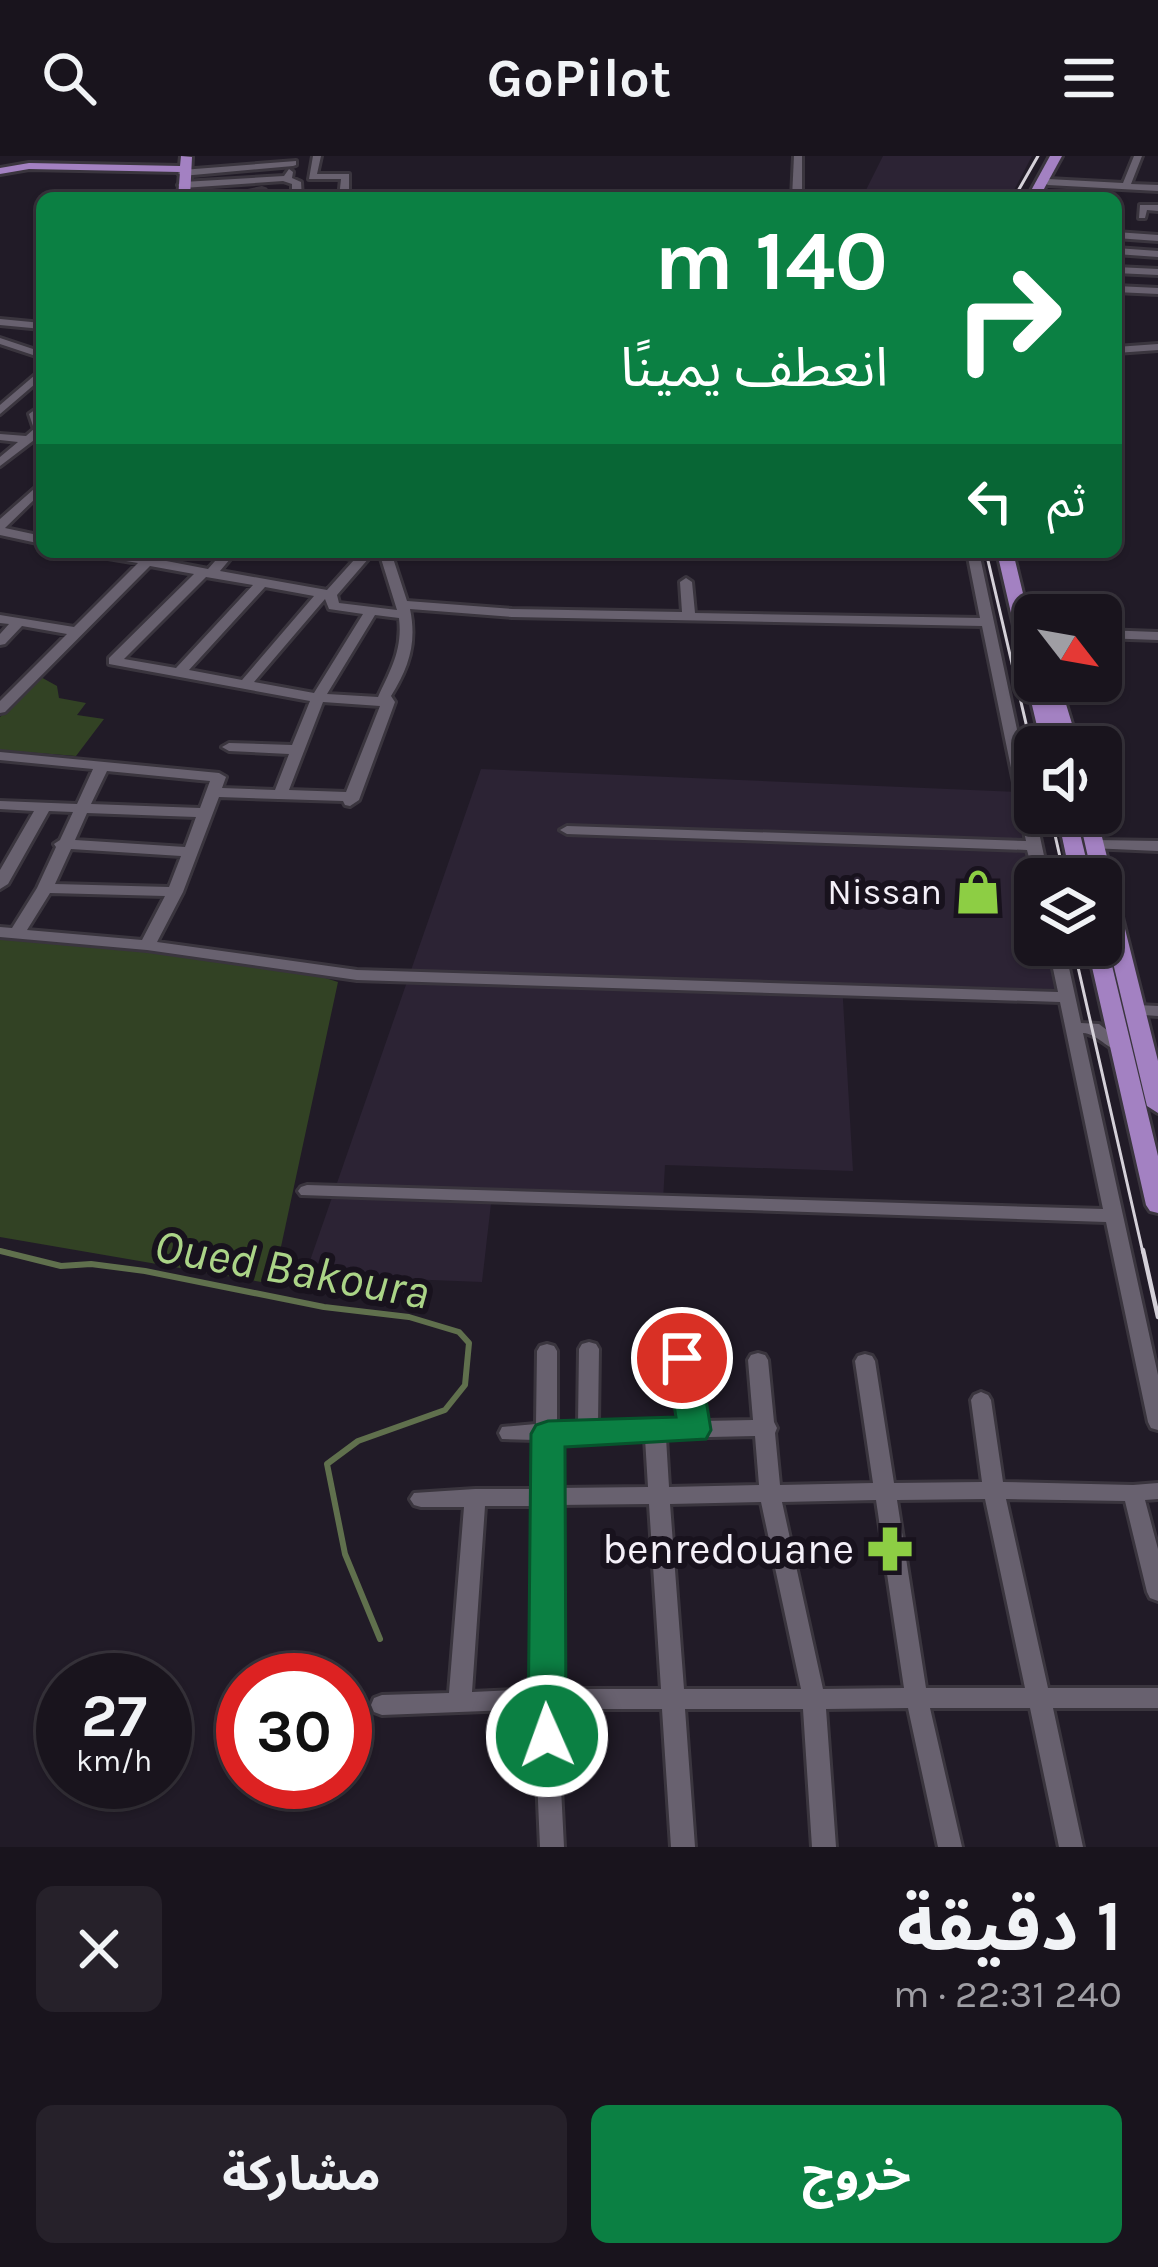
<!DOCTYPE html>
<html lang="ar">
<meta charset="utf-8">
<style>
:root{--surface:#19141d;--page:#26212a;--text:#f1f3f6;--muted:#9f9ea4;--line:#37333b;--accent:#0b8043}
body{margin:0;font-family:Karla,"Noto Sans Arabic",sans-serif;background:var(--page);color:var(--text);direction:rtl;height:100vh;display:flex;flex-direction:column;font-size:45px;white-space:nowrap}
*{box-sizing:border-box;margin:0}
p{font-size:39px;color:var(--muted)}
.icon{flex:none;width:66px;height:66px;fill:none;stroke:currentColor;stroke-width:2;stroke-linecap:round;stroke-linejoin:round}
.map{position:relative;height:1691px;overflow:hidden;direction:ltr}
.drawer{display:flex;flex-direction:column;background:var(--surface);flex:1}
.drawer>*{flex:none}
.top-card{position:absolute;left:36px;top:36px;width:1086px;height:366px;border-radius:18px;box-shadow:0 3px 9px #0004,0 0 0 3px var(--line);direction:rtl;background:#0b8043;color:#fff;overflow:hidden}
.needle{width:78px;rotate:121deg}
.tools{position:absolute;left:1014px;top:438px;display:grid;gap:24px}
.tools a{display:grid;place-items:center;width:108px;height:108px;border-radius:18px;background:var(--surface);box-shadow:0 3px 9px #0004,0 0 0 3px var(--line);font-size:60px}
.speed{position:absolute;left:36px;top:1497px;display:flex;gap:24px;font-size:60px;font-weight:700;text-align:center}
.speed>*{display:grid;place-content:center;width:156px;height:156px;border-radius:50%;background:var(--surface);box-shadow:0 3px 9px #0004,0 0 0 3px var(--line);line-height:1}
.speed small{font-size:30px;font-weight:400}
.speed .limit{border:18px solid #d22;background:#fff;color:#111}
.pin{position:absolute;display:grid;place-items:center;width:102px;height:102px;color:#fff;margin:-51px;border:6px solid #fff;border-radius:50%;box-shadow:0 3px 12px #0007}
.me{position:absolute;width:132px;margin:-66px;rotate:358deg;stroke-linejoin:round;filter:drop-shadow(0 0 9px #0008)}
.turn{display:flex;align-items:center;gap:42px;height:252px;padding:0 36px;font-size:54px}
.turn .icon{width:156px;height:156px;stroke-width:2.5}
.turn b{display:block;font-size:84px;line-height:102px}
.then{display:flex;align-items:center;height:114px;padding:0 36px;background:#0003;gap:24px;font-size:45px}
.round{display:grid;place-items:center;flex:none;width:126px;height:126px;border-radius:18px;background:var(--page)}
.summary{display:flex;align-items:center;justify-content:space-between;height:204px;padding:0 36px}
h1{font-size:72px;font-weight:700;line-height:90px}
.cta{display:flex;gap:24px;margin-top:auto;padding:24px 36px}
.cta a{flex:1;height:138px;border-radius:18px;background:var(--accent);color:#fff;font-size:48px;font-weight:700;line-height:138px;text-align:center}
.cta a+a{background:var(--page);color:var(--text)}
header{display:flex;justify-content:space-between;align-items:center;height:156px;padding:0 36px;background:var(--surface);font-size:54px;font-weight:700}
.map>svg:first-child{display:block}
.built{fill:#2c2334}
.green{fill:#324224}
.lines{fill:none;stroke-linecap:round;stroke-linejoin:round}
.stream-far1{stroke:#60704d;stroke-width:4.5}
.stream{stroke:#60704d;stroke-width:6}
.minor-casing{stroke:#3a353e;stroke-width:6}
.major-casing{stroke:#3a353e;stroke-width:6}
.minor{fill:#68616f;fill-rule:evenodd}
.major{fill:#a381c2;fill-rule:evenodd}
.tram-far1{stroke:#d5d1d9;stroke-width:3}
.tram{stroke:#d5d1d9;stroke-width:4.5}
.route{fill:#0b8043;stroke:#07532c;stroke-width:3}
.labels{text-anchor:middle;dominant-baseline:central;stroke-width:12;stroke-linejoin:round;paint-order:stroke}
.poi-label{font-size:36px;fill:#f4f0f8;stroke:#18121d;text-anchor:end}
.near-poi-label{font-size:42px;fill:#f4f0f8;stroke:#18121d;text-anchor:end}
.near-water-label{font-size:48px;font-style:italic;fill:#abd487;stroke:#18121d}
</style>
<header><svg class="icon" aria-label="menu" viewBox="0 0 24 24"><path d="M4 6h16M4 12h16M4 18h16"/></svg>GoPilot<svg class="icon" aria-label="search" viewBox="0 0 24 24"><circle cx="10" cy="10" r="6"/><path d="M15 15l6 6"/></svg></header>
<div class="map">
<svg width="1158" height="1691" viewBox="0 0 1158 1691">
<rect width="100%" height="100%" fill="#211b27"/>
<g class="built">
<polygon points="883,0 1032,0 1010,42 862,42"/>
<polygon points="481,613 1020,636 1035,723 1035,789 1048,789 1055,833 842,827 853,1015 665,1009 663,1045 492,1039 482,1126 305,1119"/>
</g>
<g class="green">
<polygon points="39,520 57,530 59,542 86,547 77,559 104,563 76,600 0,594 0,561"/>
<path d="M0,782C111,790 232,790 338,826L273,1128L0,1081Z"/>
</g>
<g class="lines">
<polyline class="stream-far1" points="0,1095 10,1097"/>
<polyline class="stream" points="0,1095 61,1110 91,1108 145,1115 324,1151 409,1161 459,1176 469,1187 465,1229 445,1254 358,1285 327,1308 345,1398 380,1483"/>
<g class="minor-casing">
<g id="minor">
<polygon points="313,0 321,0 317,18 349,18 349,42 339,42 341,23 309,23"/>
<polygon points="794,0 802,0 802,42 792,42"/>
<polygon points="1134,0 1142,0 1131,28 1158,29 1158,35 1048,29 1044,26 1048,23 1123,27"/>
<polygon points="296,5 296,9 293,10 182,20 178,17 182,14"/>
<polygon points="289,13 293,16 292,22 301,26 302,42 292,42 292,28 283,25 183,32 178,29 183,26 284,20"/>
<polygon points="262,33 265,34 269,42 259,42 259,39 219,42"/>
<polygon points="1140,49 1158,49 1158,55 1147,54 1145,62 1139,62"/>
<polygon points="1116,76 1158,79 1158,85 1116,82"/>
<polygon points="1116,92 1158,95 1158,101 1116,98"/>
<polygon points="1116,111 1158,113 1158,119 1116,117"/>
<polygon points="1116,130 1158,132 1158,138 1116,136"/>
<polygon points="0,163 42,167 42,173 0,169"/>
<polygon points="0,182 42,196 42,202 0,188"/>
<polygon points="1158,188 1158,194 1116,197 1116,191"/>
<polygon points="42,213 42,222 0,258 0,249"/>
<polygon points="42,249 42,278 0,310 0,301 18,286 0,284 0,278 26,280 34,273 29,258"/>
<polygon points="42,326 42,336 5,372 42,380 42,388 0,379 0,363"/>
<path d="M90,396H116L144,401L149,396H162L156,403L208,413L223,396H236L220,415L327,434L354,404L325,396H351L369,402L337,439L339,447L397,454L379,396H391L407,445L512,453L682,456L680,426L686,422L692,426L695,457L980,462L967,396H979L1049,723H1035V725L1027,694L567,678L560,674L567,670L1026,685L982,470L512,461L410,453C417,487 409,511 391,540L395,546L359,644L350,650L345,649L343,645L219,641L183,736L157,786L357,814L1058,836L1048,789H1064L1081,867L1099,868L1128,890L1126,894C1109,898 1100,878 1083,877L1158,1219V1274L1151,1272L1148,1266L1106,1066L301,1039L298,1035L301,1031L307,1029L1103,1053L1060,846L357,824L147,794L0,781V771L12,772L37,732L56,691L54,688L60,684L73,656L49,655L8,728L0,733V714L34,655L0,653V645L77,648L93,613L0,604V596L219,617L226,621L222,632L275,634L289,598L229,595L222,591L229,587L292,589L310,545L109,508V502L194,418L150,410L5,556L0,557V545L67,478L22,470L5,488L0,489V478L9,468L0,467V459L74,471L138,407L96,400ZM206,421L253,429L176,512L124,503ZM265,431L314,440L242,524L189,514ZM325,443L329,453L363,458L314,537L254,526ZM375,459L399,462C403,494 390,515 378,541L327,538ZM323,546L380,550L346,636L289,634ZM107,615L210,625L200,652L91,648ZM87,657L196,661L185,691L75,684ZM71,693L181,700L169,731L55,728ZM50,737L165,740L142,784L27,774Z"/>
<polygon points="1101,474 1158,476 1158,484 1101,482"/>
<polygon points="1095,684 1158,685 1158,695 1090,692 1087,689 1090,686"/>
<polygon points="1136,849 1158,850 1158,860 1130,858 1128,854"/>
<path d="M589,1186L596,1188L599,1193L598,1267L683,1266L672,1202L675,1197L682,1195L689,1197L692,1202L704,1265L753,1264L748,1204L751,1199L758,1197L765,1199L768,1204L774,1266L777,1272L775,1277L780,1329L873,1327L855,1205L858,1200L865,1198L872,1200L875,1205L894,1327L982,1326L971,1244L974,1239L981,1236L988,1239L991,1244L1003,1326L1133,1329L1158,1327V1343L1145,1344L1158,1393V1445L1150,1442L1147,1436L1125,1345L1006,1343L1048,1532H1158V1552H1053L1083,1691H1059L1030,1552H930L962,1691H938L908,1552L826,1553L836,1691H812L803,1553H685L695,1691H671L662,1553H557L564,1691H540L534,1553L382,1559L374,1556L371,1549L374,1542L382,1539L449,1537L464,1351H421L414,1349L410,1343L414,1337L475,1333H536V1284L502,1283L499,1277L502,1271L536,1268L537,1195L540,1190L547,1188L554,1190L557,1195V1268H578L579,1193L582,1188ZM755,1280L759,1329L669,1331L666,1282ZM645,1282L648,1331L557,1332V1284ZM985,1343L1025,1532H926L897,1344ZM876,1344L904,1532L823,1533L782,1346ZM761,1346L801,1533H684L670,1348ZM649,1348L661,1533H556L557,1349ZM485,1350H536L534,1533L472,1536Z"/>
</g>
</g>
<g class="major-casing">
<g id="major">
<polygon points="181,0 192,1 190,42 178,42 180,16 29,13 0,18 0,12 29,7 180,10"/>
<polygon points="1050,0 1062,0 1039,42 1027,42"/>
<polygon points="997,396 1013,396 1035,487 1035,525 1059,525 1079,591 1061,591 1056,573 1060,591 1042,591 1032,549 1041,544 1048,546 1041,525 1035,527 1026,522"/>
<polygon points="1057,657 1075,657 1091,723 1071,723"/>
<polygon points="1078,657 1096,657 1158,905 1158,957 1147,950 1101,756 1101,723 1093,723"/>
<polygon points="1101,784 1107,789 1158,1000 1158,1057 1150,1055 1146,1049 1087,789 1101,789"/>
</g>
</g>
<use href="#minor" class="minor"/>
<use href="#major" class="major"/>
<g class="tram-far1">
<polyline points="1014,42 1038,0"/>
<polyline points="986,396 1035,606"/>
<polyline points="1050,657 1065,723"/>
<polyline points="1073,789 1143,1097"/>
</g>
<polyline class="tram" points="1143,1094 1158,1161"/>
</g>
<polygon class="route" points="682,1189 694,1193 699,1202 711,1274 706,1283 565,1291 566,1580 560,1592 547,1597 533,1592 528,1580 531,1278 536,1269 548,1265 676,1261 666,1202 671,1193"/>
<defs>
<g id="shop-bare" transform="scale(3.6)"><path d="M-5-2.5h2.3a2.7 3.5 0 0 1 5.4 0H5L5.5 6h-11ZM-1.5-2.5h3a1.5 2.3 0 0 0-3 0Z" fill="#8dce44" stroke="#18121d" stroke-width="2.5" paint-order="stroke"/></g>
<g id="pharmacy-bare" transform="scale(3.6)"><path d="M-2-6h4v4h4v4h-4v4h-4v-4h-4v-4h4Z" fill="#8dce44" stroke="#18121d" stroke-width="2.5" paint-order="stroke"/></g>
</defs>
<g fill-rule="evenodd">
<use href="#shop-bare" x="978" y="736"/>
<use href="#pharmacy-bare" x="890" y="1393"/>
</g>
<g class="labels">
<g class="poi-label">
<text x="942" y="736">Nissan</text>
</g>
<g class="near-poi-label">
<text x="854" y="1393">benredouane</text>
</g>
<g class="near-water-label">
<text transform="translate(292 1113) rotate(10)">Oued Bakoura</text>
</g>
</g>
</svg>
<div class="tools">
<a><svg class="needle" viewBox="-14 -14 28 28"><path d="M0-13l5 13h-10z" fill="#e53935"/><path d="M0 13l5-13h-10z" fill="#9f9ea4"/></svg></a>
<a><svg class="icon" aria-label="sound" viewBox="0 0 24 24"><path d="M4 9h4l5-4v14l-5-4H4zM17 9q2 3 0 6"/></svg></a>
<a><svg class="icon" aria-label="layers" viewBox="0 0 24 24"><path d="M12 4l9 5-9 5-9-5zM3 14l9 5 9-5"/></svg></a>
</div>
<div class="speed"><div>27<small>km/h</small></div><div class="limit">30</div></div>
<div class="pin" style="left:682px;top:1202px;background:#d93025"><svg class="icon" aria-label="arrive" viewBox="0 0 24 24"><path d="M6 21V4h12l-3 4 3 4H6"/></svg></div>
<svg class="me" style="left:547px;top:1580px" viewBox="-20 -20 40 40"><circle r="17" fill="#0b8043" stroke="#fff" stroke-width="3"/><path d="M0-11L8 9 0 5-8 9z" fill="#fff"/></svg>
<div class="top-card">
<div class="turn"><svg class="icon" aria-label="right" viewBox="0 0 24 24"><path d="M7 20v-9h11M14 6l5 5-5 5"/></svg><div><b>140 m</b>انعطف يمينًا</div></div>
<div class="then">ثم<svg class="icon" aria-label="left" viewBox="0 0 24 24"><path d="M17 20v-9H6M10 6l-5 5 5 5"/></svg></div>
</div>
</div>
<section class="drawer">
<div class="summary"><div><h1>1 دقيقة</h1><p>240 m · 22:31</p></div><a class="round"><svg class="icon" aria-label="close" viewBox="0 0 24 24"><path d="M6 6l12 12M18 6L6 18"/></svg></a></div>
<div class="cta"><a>خروج</a><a>مشاركة</a></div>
</section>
